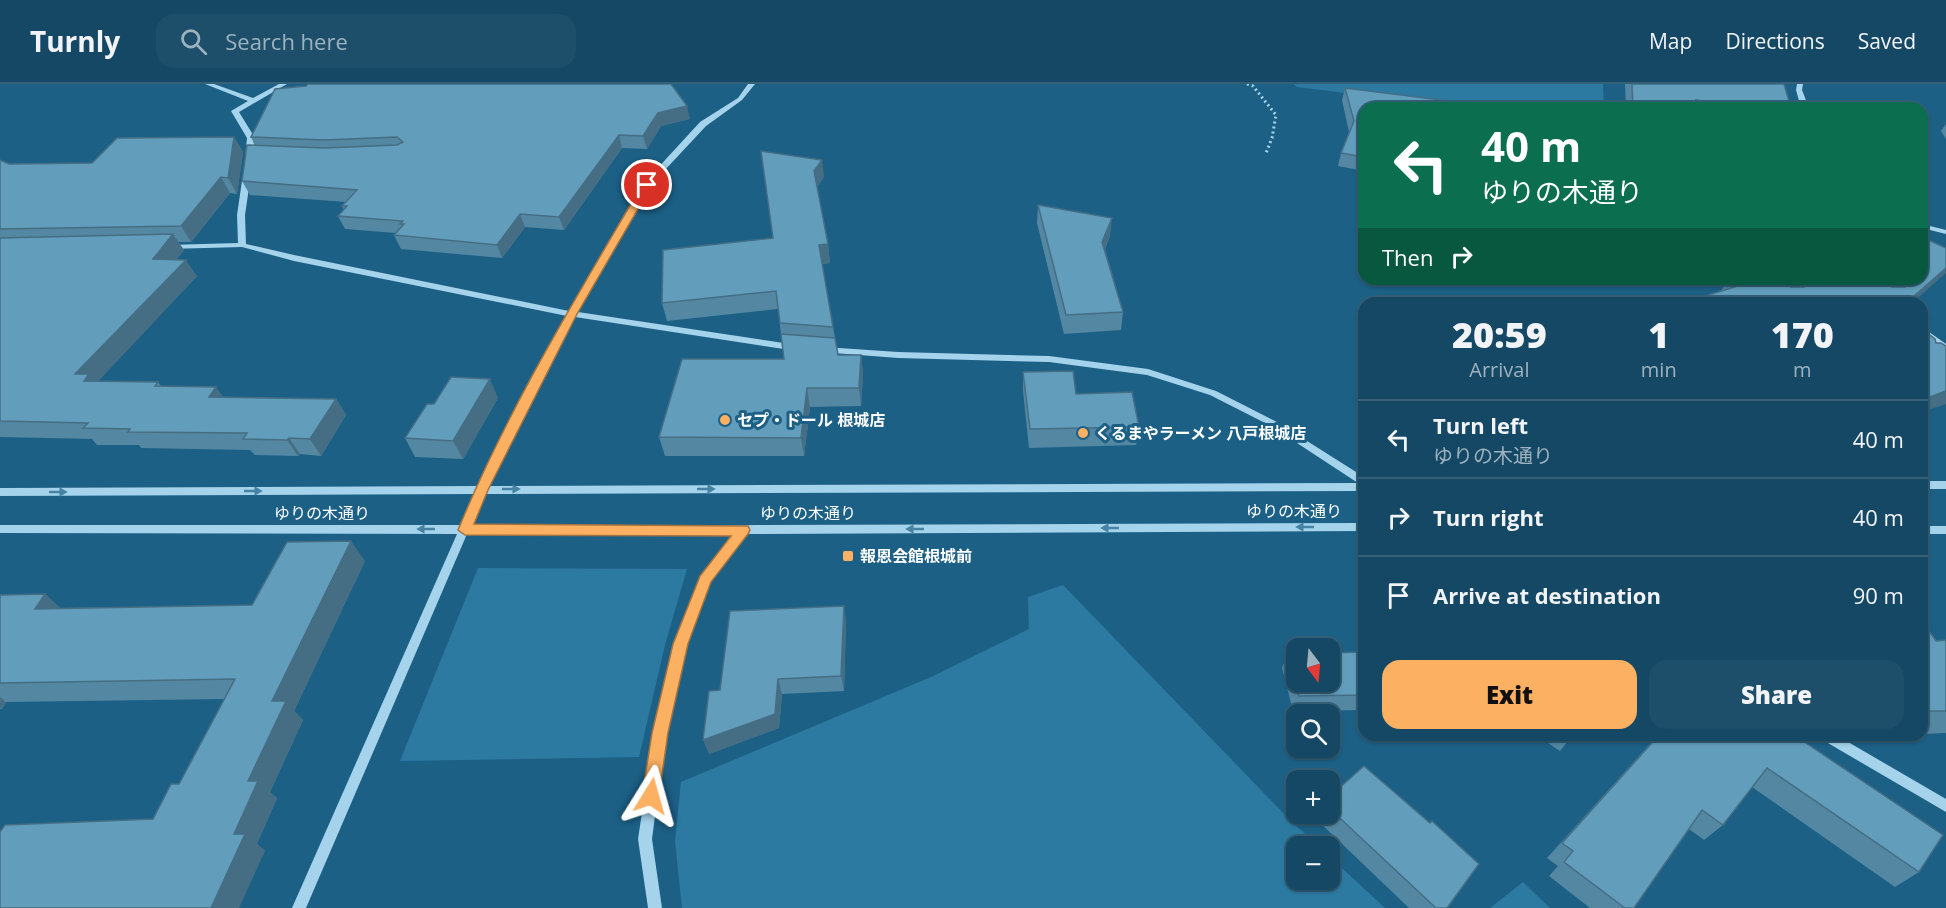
<!DOCTYPE html>
<meta charset="utf-8">
<style>
:root{--surface:#154864;--page:#1e4f6a;--text:#f1f3f6;--muted:#9db2bf;--line:#346078;--accent:#fbb062}
body{margin:0;font-family:"Open Sans","Noto Sans JP",sans-serif;background:var(--page);color:var(--text);height:100vh;display:flex;flex-direction:column;font-size:22px;white-space:nowrap}
*{box-sizing:border-box;margin:0}
p{font-size:20px;color:var(--muted)}
.icon{flex:none;width:33px;height:33px;fill:none;stroke:currentColor;stroke-width:2;stroke-linecap:round;stroke-linejoin:round}
.map{position:relative;flex:1;overflow:hidden}
.side{position:absolute;left:1358px;top:213px;width:570px;height:444px;display:flex;flex-direction:column;background:var(--surface);border-radius:18px;box-shadow:0 2px 4px #0004,0 0 0 2px var(--line)}
.side>*{flex:none}
.guide{position:absolute;left:1358px;top:18px;width:570px;height:183px;border-radius:18px;box-shadow:0 2px 4px #0004,0 0 0 2px var(--line);background:#0b6e4f;color:#fff;overflow:hidden}
.needle{width:39px;rotate:164deg}
.controls{position:absolute;left:1286px;top:554px;display:grid;gap:12px}
.controls a{display:grid;place-items:center;width:54px;height:54px;border-radius:12px;background:var(--surface);box-shadow:0 2px 4px #0004,0 0 0 2px var(--line);font-size:30px}
.pin{position:absolute;display:grid;place-items:center;width:51px;height:51px;color:#fff;margin:-26px;border:3px solid #fff;border-radius:50%;box-shadow:0 2px 6px #0007}
.me{position:absolute;width:66px;margin:-33px;rotate:8deg;stroke-linejoin:round;filter:drop-shadow(0 0 4px #0008)}
.turn{display:flex;align-items:center;gap:21px;height:126px;padding:0 24px;font-size:27px}
.turn .icon{width:78px;height:78px;stroke-width:2.5}
.turn b{display:block;font-size:42px;line-height:51px}
.then{display:flex;align-items:center;height:57px;padding:0 24px;background:#0003;gap:12px;font-size:22px}
.eta{display:flex;justify-content:space-evenly;align-items:center;height:102px;text-align:center}
.eta b{font-size:36px;font-weight:800;line-height:42px}
.primary-button{display:flex;gap:12px;margin-top:auto;padding:12px 24px}
.primary-button a{flex:1;height:69px;border-radius:18px;background:var(--accent);color:#111;font-size:24px;font-weight:800;line-height:69px;text-align:center}
.primary-button a+a{background:var(--page);color:var(--text)}
ul{padding:0;list-style:none}
li{display:flex;align-items:center;gap:18px;height:78px;padding:0 24px;border-top:2px solid var(--line)}
li div{flex:1}
li b{display:block;font-size:22px}
li em{font-style:normal}
header{display:flex;align-items:center;gap:36px;box-sizing:border-box;height:84px;padding:0 30px;background:var(--surface);border-bottom:2px solid var(--line)}
header strong{font-size:28px}
nav{display:flex;gap:33px;margin-inline-start:auto;font-size:21px}
.search{width:420px;height:54px;background:var(--page);display:flex;align-items:center;gap:15px;box-sizing:border-box;padding:0 21px;border-radius:18px;color:var(--muted);font-size:22px}
.map>svg:first-child{display:block}
.green{fill:#2c7aa2}
.lines{fill:none;stroke-linecap:round;stroke-linejoin:round}
.path{stroke:#a4d3eb;stroke-width:3;stroke-dasharray:2 3;stroke-linecap:butt}
.minor{fill:#a4d3eb;fill-rule:evenodd}
.wall{fill:#5487a2}
.shaded-wall{fill:#456e84}
.building{fill:#629dbc;stroke:#456e84;stroke-width:1.5}
.oneway{fill:#4582a4}
.route{fill:#fbb062;stroke:#a37240;stroke-width:1.5}
.poi-dot{fill:#fbb062;stroke:#1c6086;stroke-width:2}
.labels{text-anchor:middle;dominant-baseline:central;stroke-width:6;stroke-linejoin:round;paint-order:stroke}
.poi-label{font-size:16px;font-weight:bold;fill:#fff;stroke:#1c6086;text-anchor:start}
.street-label{font-size:16px;fill:#fff;stroke:#1c6086}
</style>
<header>
<strong>Turnly</strong>
<div class="search"><svg class="icon" aria-label="search" viewBox="0 0 24 24"><circle cx="10" cy="10" r="6"/><path d="M15 15l6 6"/></svg>Search here</div>
<nav><a>Map</a><a>Directions</a><a>Saved</a></nav>
</header>
<div class="map">
<svg width="1946" height="824" viewBox="0 0 1946 824">
<rect width="100%" height="100%" fill="#1c6086"/>
<g class="green">
<polygon points="1294,0 1603,0 1604,24 1468,24 1297,3"/>
<polygon points="478,484 687,485 665,561 639,673 400,677"/>
<polygon points="1063,501 1289,735 1318,762 1296,762 1296,795 1329,795 1329,772 1385,824 682,824 675,757 681,698 931,593 1029,545 1028,513"/>
<polygon points="1523,798 1550,824 1490,824"/>
</g>
<g class="lines">
<polyline class="path" points="1247,0 1253,2 1276,31 1272,54 1266,69"/>
<g class="minor">
<polygon points="205,0 214,0 253,14 279,0 287,0 239,28 255,54 252,76 245,74 247,54 231,27 248,17"/>
<polygon points="748,0 755,0 742,16 706,42 650,102 578,228 797,261 802,264 800,266 797,267 575,233 488,402 1358,399 1271,342 1210,311 1147,291 1049,278 898,274 821,268 819,266 821,264 824,263 898,268 1049,272 1148,285 1216,307 1277,338 1364,393 1364,407 484,410 471,442 1364,439 1364,447 746,450 710,498 687,560 666,649 652,755 662,824 648,824 638,755 654,649 675,560 699,496 734,450 467,450 306,824 292,824 457,450 0,449 0,441 460,441 474,410 0,412 0,404 478,402 567,232 294,177 242,163 168,165 164,163 168,161 238,159 237,131 243,90 247,88 251,90 245,131 246,160 294,171 569,227 644,99 700,38 738,14"/>
<polygon points="1797,0 1803,0 1802,6 1809,24 1801,24 1796,6"/>
<polygon points="1922,140 1946,146 1946,150 1922,144"/>
<polygon points="1922,243 1946,260 1946,268 1922,250"/>
<rect x="1922" y="397" width="24" height="8"/>
<rect x="1922" y="442" width="24" height="8"/>
<polygon points="1819,651 1836,651 1946,715 1946,728 1821,655"/>
</g>
</g>
<g class="wall">
<polygon points="1625,0 1784,0 1791,24 1626,24"/>
<polygon points="1345,4 1364,24 1364,87 1338,82 1341,69 1349,48 1342,16"/>
<polygon points="690,35 661,42 647,65 622,64 564,146 525,143 502,174 401,165 394,151 396,149 345,145 338,132 344,126 342,122 346,118 250,111 242,97 255,62 251,53"/>
<polygon points="1946,40 1946,55 1941,47"/>
<polygon points="234,53 243,68 237,110 230,109 191,158 178,158 184,166 176,176 197,192 98,297 158,298 161,302 223,313 336,315 346,331 321,372 300,370 298,372 255,371 250,366 141,364 139,361 97,361 92,355 0,353 0,76 9,80 92,79"/>
<polygon points="824,93 817,103 828,160 830,179 822,180 838,271 861,271 863,289 861,322 810,323 804,372 665,372 659,353 784,275 778,225 667,237 662,219 773,154"/>
<polygon points="1038,121 1110,152 1105,165 1123,228 1121,246 1064,250 1037,139"/>
<polygon points="1729,195 1922,195 1912,219 1700,219 1705,212 1721,207"/>
<polygon points="1023,288 1076,310 1139,343 1136,361 1029,364 1023,307"/>
<polygon points="498,314 463,375 415,373 405,354 434,320"/>
<polygon points="365,477 294,627 303,636 270,708 277,714 257,760 265,767 153,735 179,700 225,615 6,618 2,625 0,625 0,511 45,510 60,524 252,521"/>
<polygon points="846,537 844,607 782,610 779,644 709,670 720,606"/>
<polygon points="1922,537 1936,557 1946,556 1946,649 1922,650"/>
<polygon points="1364,568 1364,626 1293,627 1282,584 1288,569"/>
<polygon points="1536,651 1573,651 1560,667"/>
<polygon points="1658,651 1794,651 1919,788 1895,803 1752,703 1723,741 1704,756 1689,745 1634,824 1590,824 1549,792 1558,782 1547,774"/>
<polygon points="1329,713 1447,824 1409,824 1315,734 1318,729 1329,729"/>
</g>
<g class="shaded-wall">
<polygon points="687,22 690,35 661,42 647,65 643,52 658,29"/>
<polygon points="619,51 622,64 564,146 559,133"/>
<polygon points="234,53 243,68 237,110 228,94"/>
<polygon points="822,76 824,93 816,105 814,87"/>
<polygon points="221,93 230,109 191,158 181,142"/>
<polygon points="520,130 525,143 502,174 497,161"/>
<polygon points="1112,134 1110,152 1100,176 1102,158"/>
<polygon points="173,150 184,166 164,191 153,175"/>
<polygon points="828,160 830,179 821,180 819,161"/>
<polygon points="186,176 197,192 89,307 75,290"/>
<polygon points="1946,184 1946,189 1912,219 1906,219"/>
<polygon points="861,271 863,289 861,322 859,304"/>
<polygon points="490,295 498,314 463,375 453,357"/>
<polygon points="216,303 228,319 209,313"/>
<polygon points="807,304 810,323 804,372 801,354"/>
<polygon points="1946,307 1946,320 1922,328 1922,316"/>
<polygon points="336,315 346,331 321,372 310,355"/>
<polygon points="289,354 300,370 298,372 287,356"/>
<polygon points="351,457 365,477 294,627 303,636 270,708 277,714 257,760 265,767 239,824 211,824 234,750 248,697 272,617"/>
<polygon points="45,510 66,530 35,525"/>
<polygon points="844,522 846,537 844,607 841,592"/>
<polygon points="778,595 782,610 779,644 709,670 703,656"/>
<polygon points="0,613 6,618 2,625 0,624"/>
</g>
<g class="building">
<polygon points="308,0 671,0 687,22 658,29 643,52 619,51 559,133 520,130 497,161 394,151 404,140 400,140 403,137 338,132 347,122 342,122 357,106 242,97 247,61 325,64 397,61 403,58 397,53 324,56 251,53 275,5 306,2"/>
<polygon points="1632,0 1784,0 1791,24 1749,24 1696,16 1699,24 1633,24"/>
<polygon points="1345,4 1505,24 1364,24 1364,73 1341,69 1354,37"/>
<polygon points="234,53 228,94 221,93 181,142 0,145 0,76 9,80 92,79 117,54"/>
<polygon points="761,67 822,76 814,87 828,160 819,161 833,243 780,239 776,207 662,219 663,166 773,154"/>
<polygon points="1038,121 1112,134 1102,158 1123,228 1066,231"/>
<polygon points="173,150 153,175 186,176 75,290 89,290 84,297 158,298 155,302 216,303 209,313 336,315 310,355 289,354 287,356 243,355 247,349 128,348 130,345 83,344 88,339 0,337 0,154"/>
<polygon points="1922,153 1946,164 1946,184 1906,219 1714,219 1705,212 1741,201 1732,195 1782,195 1791,203 1804,203 1804,199 1798,195 1882,195 1892,203 1905,203 1905,199 1899,195 1922,195"/>
<polygon points="1922,245 1935,255 1936,259 1941,259 1946,262 1946,307 1922,316"/>
<polygon points="781,250 835,254 838,271 861,271 859,304 807,304 801,354 659,353 682,275 784,275"/>
<polygon points="1073,287 1076,310 1132,308 1139,343 1030,345 1023,288"/>
<polygon points="451,293 490,295 453,357 405,354 427,320 434,320"/>
<polygon points="351,457 272,617 286,617 248,697 258,697 234,750 245,750 211,824 0,824 0,748 5,741 153,735 171,700 179,700 235,595 0,599 0,511 45,510 35,525 252,521 287,458"/>
<polygon points="844,522 841,592 778,595 775,630 703,656 709,607 720,606 730,527"/>
<polygon points="1922,537 1936,557 1946,556 1946,627 1922,627"/>
<polygon points="1364,568 1364,611 1299,612 1288,569 1296,569 1296,597 1329,597 1329,569"/>
<polygon points="1659,651 1794,651 1943,751 1919,788 1767,684 1723,741 1702,726 1634,824 1625,824 1564,778 1573,767 1562,759"/>
<polygon points="1364,682 1430,739 1432,737 1479,780 1447,824 1436,824 1329,724 1329,713"/>
</g>
<defs><path id="oneway-solid" d="M-6-.8H1V-3.2L6.5 0L1 3.2V.8H-6Z" transform="scale(1.5)"/></defs>
<g class="oneway">
<use href="#oneway-solid" transform="translate(511 405)"/>
<use href="#oneway-solid" transform="translate(706 405)"/>
<use href="#oneway-solid" transform="translate(253 407)"/>
<use href="#oneway-solid" transform="translate(58 408)"/>
<use href="#oneway-solid" transform="translate(1305 443) rotate(180)"/>
<use href="#oneway-solid" transform="translate(1110 444) rotate(180)"/>
<use href="#oneway-solid" transform="translate(426 445) rotate(-180)"/>
<use href="#oneway-solid" transform="translate(915 445) rotate(180)"/>
</g>
<path class="route" d="M647,98L652,101L577,230L488,406L474,440L748,442L750,446L748,450L711,498L688,560L668,649L659,712L657,718L651,720L645,718L642,712L652,649L673,560L700,492L731,452L465,451L458,446C507,326 577,212 642,101Z"/>
<g class="poi-dot">
<circle cx="725" cy="336" r="6"/>
<circle cx="1083" cy="349" r="6"/>
<rect x="842" y="466" width="12" height="12" rx="3"/>
</g>
<g class="labels">
<g class="poi-label">
<text x="737" y="336">セプ・ドール 根城店</text>
<text x="1095" y="349">くるまやラーメン 八戸根城店</text>
<text x="860" y="472">報恩会館根城前</text>
</g>
<g class="street-label">
<text x="1294" y="427">ゆりの木通り</text>
<text x="322" y="429">ゆりの木通り</text>
<text x="808" y="429">ゆりの木通り</text>
</g>
</g>
</svg>
<div class="controls">
<a><svg class="needle" viewBox="-14 -14 28 28"><path d="M0-13l5 13h-10z" fill="#e53935"/><path d="M0 13l5-13h-10z" fill="#9db2bf"/></svg></a>
<a><svg class="icon" aria-label="search" viewBox="0 0 24 24"><circle cx="10" cy="10" r="6"/><path d="M15 15l6 6"/></svg></a>
<a>+</a>
<a>−</a>
</div>
<div class="pin" style="left:647px;top:101px;background:#d93025"><svg class="icon" aria-label="arrive" viewBox="0 0 24 24"><path d="M6 21V4h12l-3 4 3 4H6"/></svg></div>
<svg class="me" style="left:651px;top:712px" viewBox="-20 -20 40 40"><path d="M0-17L14 15 0 8-14 15z" fill="#fbb062" stroke="#fff" stroke-width="4"/></svg>
<div class="guide">
<div class="turn"><svg class="icon" aria-label="left" viewBox="0 0 24 24"><path d="M17 20v-9H6M10 6l-5 5 5 5"/></svg><div><b>40 m</b>ゆりの木通り</div></div>
<div class="then">Then<svg class="icon" aria-label="right" viewBox="0 0 24 24"><path d="M7 20v-9h11M14 6l5 5-5 5"/></svg></div>
</div>
<section class="side">
<div class="eta">
<div><b>20:59</b><p>Arrival</p></div>
<div><b>1</b><p>min</p></div>
<div><b>170</b><p>m</p></div>
</div>
<ul>
<li><svg class="icon" aria-label="left" viewBox="0 0 24 24"><path d="M17 20v-9H6M10 6l-5 5 5 5"/></svg><div><b>Turn left</b><p>ゆりの木通り</p></div><em>40 m</em></li>
<li><svg class="icon" aria-label="right" viewBox="0 0 24 24"><path d="M7 20v-9h11M14 6l5 5-5 5"/></svg><div><b>Turn right</b></div><em>40 m</em></li>
<li><svg class="icon" aria-label="arrive" viewBox="0 0 24 24"><path d="M6 21V4h12l-3 4 3 4H6"/></svg><div><b>Arrive at destination</b></div><em>90 m</em></li>
</ul>
<div class="primary-button"><a>Exit</a><a>Share</a></div>
</section>
</div>
